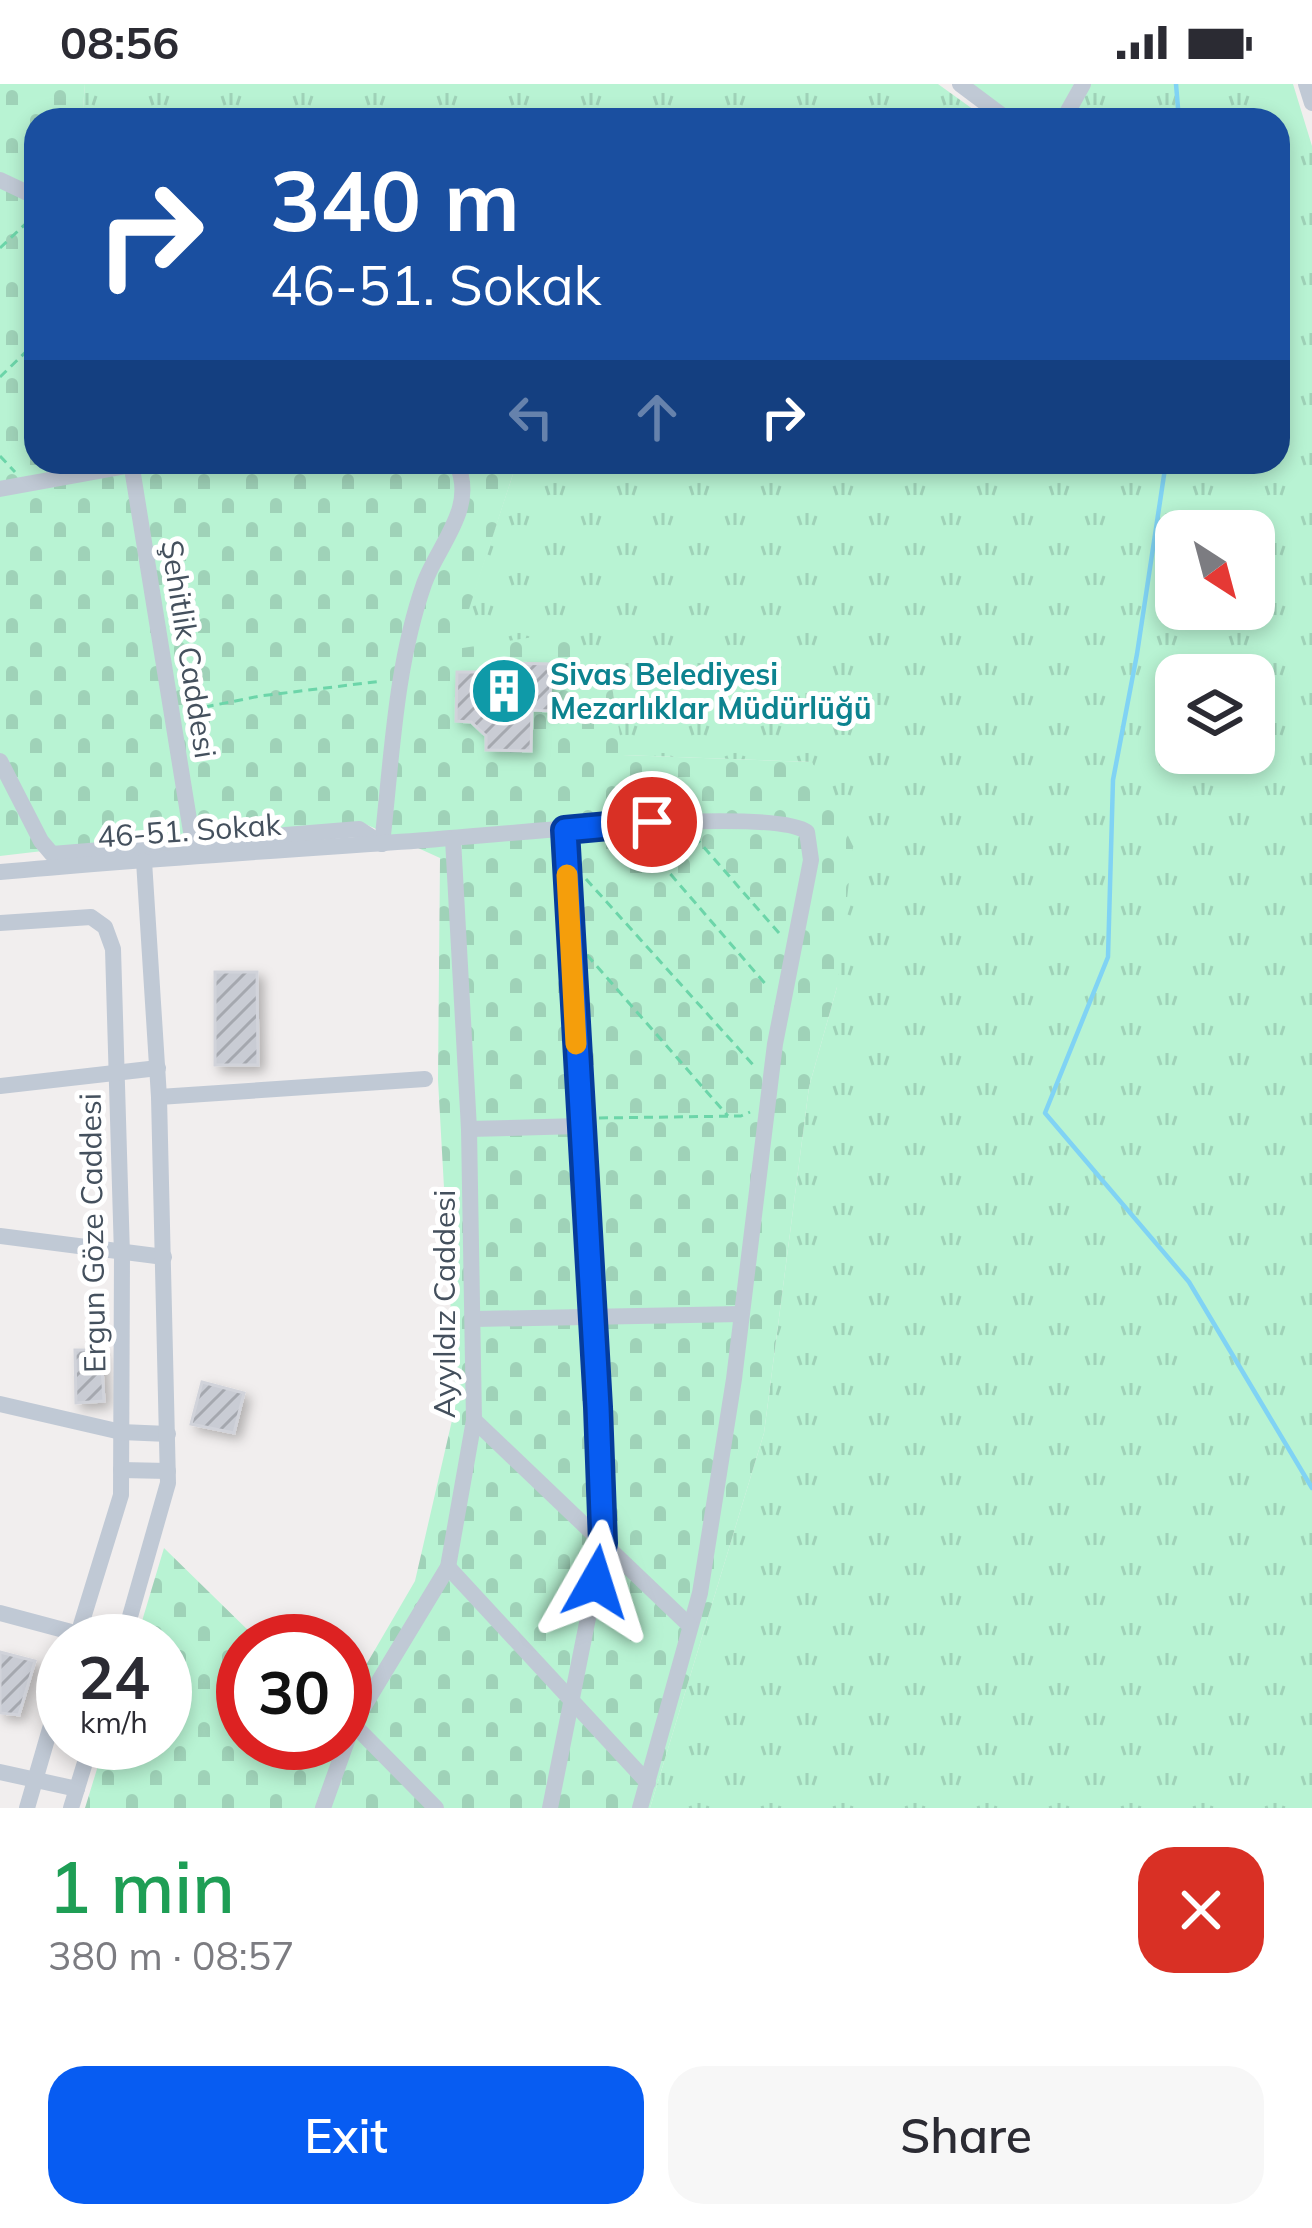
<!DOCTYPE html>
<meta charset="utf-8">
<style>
:root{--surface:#fff;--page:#f7f7f7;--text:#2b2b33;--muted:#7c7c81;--accent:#075cf2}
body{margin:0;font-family:Mulish,sans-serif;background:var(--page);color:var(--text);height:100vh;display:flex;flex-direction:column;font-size:45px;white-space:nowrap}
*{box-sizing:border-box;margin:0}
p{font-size:39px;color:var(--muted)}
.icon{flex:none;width:66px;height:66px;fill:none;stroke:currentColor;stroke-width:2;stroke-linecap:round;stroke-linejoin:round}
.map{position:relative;height:1724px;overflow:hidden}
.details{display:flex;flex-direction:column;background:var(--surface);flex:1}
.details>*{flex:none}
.banner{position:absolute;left:24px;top:24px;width:1266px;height:366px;border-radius:36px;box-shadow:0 6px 18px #0003;background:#1a4fa0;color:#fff;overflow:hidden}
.needle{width:78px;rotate:144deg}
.tools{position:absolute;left:1155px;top:426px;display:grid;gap:24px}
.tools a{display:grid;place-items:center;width:120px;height:120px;border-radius:24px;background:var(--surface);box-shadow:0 6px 18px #0003;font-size:60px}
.speed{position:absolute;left:36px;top:1530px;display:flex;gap:24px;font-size:60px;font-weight:700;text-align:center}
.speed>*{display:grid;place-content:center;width:156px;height:156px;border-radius:50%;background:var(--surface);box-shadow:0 6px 18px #0003;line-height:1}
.speed small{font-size:30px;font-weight:400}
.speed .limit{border:18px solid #d22;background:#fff;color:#111}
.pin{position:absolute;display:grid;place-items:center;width:102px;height:102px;color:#fff;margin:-51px;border:6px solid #fff;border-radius:50%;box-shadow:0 3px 12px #0007}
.me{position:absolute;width:132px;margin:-66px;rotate:6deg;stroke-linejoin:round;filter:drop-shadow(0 0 9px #0008)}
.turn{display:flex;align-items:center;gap:42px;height:252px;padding:0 48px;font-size:54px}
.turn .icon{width:156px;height:156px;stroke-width:2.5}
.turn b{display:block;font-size:84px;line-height:102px}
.lanes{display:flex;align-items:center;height:114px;padding:0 48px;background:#0003;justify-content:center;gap:60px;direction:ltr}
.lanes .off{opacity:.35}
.round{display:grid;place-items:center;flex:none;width:126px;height:126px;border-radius:36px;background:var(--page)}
.headline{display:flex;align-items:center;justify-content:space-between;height:204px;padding:0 48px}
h1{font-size:72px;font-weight:600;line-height:90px;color:#1e9e55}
.button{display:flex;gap:24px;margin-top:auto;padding:24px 48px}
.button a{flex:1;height:138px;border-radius:36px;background:var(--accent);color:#fff;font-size:48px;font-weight:600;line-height:138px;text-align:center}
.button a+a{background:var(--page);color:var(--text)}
.status{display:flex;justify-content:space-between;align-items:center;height:84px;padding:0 60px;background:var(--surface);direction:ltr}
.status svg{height:33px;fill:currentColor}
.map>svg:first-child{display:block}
.grass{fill:url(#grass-tufts);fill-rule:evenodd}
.cemetery{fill:url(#cemetery-stones)}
.park{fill:#b8f3d3}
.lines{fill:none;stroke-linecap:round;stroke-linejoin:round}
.stream{stroke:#80d3f4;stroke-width:4.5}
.building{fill:url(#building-hatch);stroke:#d1d3da;stroke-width:3;filter:url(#shadow)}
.path{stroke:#6cd5a9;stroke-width:3;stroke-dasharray:9 6;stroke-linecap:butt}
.minor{stroke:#c0c9d5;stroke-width:16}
.route-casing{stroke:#053c9d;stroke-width:30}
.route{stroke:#075cf2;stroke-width:21}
.slow{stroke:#f59e0b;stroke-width:21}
.labels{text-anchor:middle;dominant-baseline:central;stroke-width:10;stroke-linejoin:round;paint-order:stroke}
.street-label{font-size:30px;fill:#44505d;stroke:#fff}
.culture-label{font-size:30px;font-weight:bold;fill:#0d838f;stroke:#fff;text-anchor:start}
</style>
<div class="status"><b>08:56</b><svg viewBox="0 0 49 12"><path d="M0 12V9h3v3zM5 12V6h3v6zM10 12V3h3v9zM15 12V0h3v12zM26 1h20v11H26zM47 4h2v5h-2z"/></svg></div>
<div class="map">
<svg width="1312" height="1724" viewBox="0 0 1312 1724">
<defs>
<pattern id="grass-tufts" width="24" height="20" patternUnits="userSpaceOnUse" patternTransform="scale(3)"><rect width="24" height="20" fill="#b8f3d3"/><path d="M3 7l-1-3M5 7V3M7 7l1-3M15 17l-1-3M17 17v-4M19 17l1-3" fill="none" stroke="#9fd2b8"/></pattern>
<pattern id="cemetery-stones" width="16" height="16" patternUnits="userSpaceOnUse" patternTransform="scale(3)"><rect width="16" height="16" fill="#b8f3d3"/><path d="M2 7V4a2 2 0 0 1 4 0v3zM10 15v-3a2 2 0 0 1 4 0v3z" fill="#9fd2b8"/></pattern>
<pattern id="building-hatch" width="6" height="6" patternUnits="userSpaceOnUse" patternTransform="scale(3)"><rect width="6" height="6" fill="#c9ccd4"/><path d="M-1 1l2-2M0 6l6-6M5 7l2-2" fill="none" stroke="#a5a8af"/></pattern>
<filter id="shadow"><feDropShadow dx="5.5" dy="5.5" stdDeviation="6" flood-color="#0004"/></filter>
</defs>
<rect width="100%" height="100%" fill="#f1eeee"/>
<g class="grass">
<polygon points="85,0 938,0 988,36 82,36"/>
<path d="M1090,0H1293L1312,62V1724H650L764,1349L809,1003L837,903L812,678L622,671L611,596L455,565L517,378H1278V36H1069ZM1176,447H1254V525H1176ZM1176,591H1254V669H1176Z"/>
</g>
<polygon class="cemetery" points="0,0 85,0 82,36 36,36 36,378 517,378 456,565 540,552 581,559 611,596 623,671 812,678 853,762 837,903 809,1003 764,1349 650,1724 85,1724 105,1659 165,1659 165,1557 136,1557 164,1464 259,1557 243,1557 243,1659 345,1659 345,1617 415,1497 456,1319 438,996 440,774 363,739 171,752 0,772"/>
<polygon class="park" points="968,0 1074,0 1055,36 1018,36"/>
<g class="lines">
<g class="stream">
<polyline points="1176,0 1179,36"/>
<polyline points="1166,378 1137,570 1113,696 1108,873 1045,1029 1189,1198 1312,1404"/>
</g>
</g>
<g class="building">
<polygon points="505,579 551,580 550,627 532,626 531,667 486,666 486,652 471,638 456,637 457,588 505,588"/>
<polygon points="215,888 257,888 258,981 215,981"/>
<polygon points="75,1266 101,1266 104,1317 76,1319"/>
<polygon points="202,1298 244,1309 234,1349 191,1340"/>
<polygon points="0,1568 35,1577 19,1631 0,1629"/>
</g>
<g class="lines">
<g class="path">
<polyline points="0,164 36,130"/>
<polyline points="0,293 36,258"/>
<polyline points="0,372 15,388"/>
<polyline points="190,626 260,612 382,597"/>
<polyline points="694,752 779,849"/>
<polyline points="641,756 768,903"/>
<polyline points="586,795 756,984"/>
<polyline points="587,871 728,1032"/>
<polyline points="599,1034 741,1032 750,1028"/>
</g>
<g class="minor">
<polyline points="960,0 1008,36"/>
<polyline points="1306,0 1312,19"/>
<polyline points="1063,36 1083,0"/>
<polyline points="0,96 36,113"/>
<polyline points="131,378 193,760"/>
<polyline points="0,405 132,381"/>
<polyline points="0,677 41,757 52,770 359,745 382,760"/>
<path d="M382,760C392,673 395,583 424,500C438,460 478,424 456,378"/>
<path d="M0,788C142,775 285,766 427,756C487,752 772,721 807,748L811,776L775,960L734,1295L700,1509L640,1724"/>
<polyline points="0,839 91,833 105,843 113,865 122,1171 121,1411 76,1557"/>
<polyline points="0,1002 158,984"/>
<polyline points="159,1013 425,995"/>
<polyline points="469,1045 580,1042"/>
<polyline points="0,1152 164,1173"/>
<polyline points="475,1235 741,1230"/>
<polyline points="0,1320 121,1348 168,1350"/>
<polyline points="474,1336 689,1541"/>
<polyline points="121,1386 168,1387"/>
<polyline points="448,1483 648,1699"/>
<polyline points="0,1529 105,1557"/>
<polyline points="123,1557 168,1399 159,1013 144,777"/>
<polyline points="353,1640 436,1724"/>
<polyline points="0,1688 77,1705"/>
<polyline points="27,1724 63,1600"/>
<polyline points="71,1724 91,1659"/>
<polyline points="323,1724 353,1640 448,1483 474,1336 469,1045 453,755"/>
<polyline points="550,1724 603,1459 565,745"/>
</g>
</g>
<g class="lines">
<g class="route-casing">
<polyline id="route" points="596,1498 603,1459 598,1323 565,746 652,738"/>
</g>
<use href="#route" class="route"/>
<polyline class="slow" points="567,791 576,960"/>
</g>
<defs>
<g id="building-disc" transform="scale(3.45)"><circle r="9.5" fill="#0f9aa8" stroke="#fff"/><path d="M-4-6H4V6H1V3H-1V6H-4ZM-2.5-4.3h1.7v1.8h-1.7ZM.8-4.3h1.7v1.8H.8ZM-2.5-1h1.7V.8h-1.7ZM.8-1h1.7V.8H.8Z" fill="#fff"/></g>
</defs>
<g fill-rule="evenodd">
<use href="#building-disc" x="504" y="607"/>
</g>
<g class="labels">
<g class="street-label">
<text transform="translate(189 565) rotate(81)">Şehitlik Caddesi</text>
<text transform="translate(189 746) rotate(-4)">46-51. Sokak</text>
<text transform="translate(92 1149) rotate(-91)">Ergun Göze Caddesi</text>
<text transform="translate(444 1220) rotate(-90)">Ayyıldız Caddesi</text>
</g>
<g class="culture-label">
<text x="550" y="590">Sivas Belediyesi<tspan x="550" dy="34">Mezarlıklar Müdürlüğü</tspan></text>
</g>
</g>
</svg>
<div class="tools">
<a><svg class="needle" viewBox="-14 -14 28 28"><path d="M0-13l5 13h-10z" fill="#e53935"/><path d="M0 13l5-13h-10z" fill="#7c7c81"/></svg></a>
<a><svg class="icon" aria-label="layers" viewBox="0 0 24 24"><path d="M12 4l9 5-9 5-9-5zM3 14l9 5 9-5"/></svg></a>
</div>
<div class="speed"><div>24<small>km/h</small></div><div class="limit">30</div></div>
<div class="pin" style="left:652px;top:738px;background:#d93025"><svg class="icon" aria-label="arrive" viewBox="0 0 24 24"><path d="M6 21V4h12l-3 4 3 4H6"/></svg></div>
<svg class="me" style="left:596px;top:1498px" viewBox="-20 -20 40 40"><path d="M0-17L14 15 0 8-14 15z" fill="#075cf2" stroke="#fff" stroke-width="4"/></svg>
<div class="banner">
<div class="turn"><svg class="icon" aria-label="right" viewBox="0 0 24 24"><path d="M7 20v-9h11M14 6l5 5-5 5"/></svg><div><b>340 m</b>46-51. Sokak</div></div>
<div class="lanes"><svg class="icon off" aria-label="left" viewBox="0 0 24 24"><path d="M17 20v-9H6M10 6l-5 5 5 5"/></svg><svg class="icon off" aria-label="ahead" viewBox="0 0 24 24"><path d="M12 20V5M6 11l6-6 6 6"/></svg><svg class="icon" aria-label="right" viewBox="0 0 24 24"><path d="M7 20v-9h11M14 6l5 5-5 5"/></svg></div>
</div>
</div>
<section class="details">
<div class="headline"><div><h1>1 min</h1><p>380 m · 08:57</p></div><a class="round" style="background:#d93025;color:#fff"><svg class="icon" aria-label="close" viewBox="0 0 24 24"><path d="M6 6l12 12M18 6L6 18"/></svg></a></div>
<div class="button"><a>Exit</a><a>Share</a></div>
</section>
